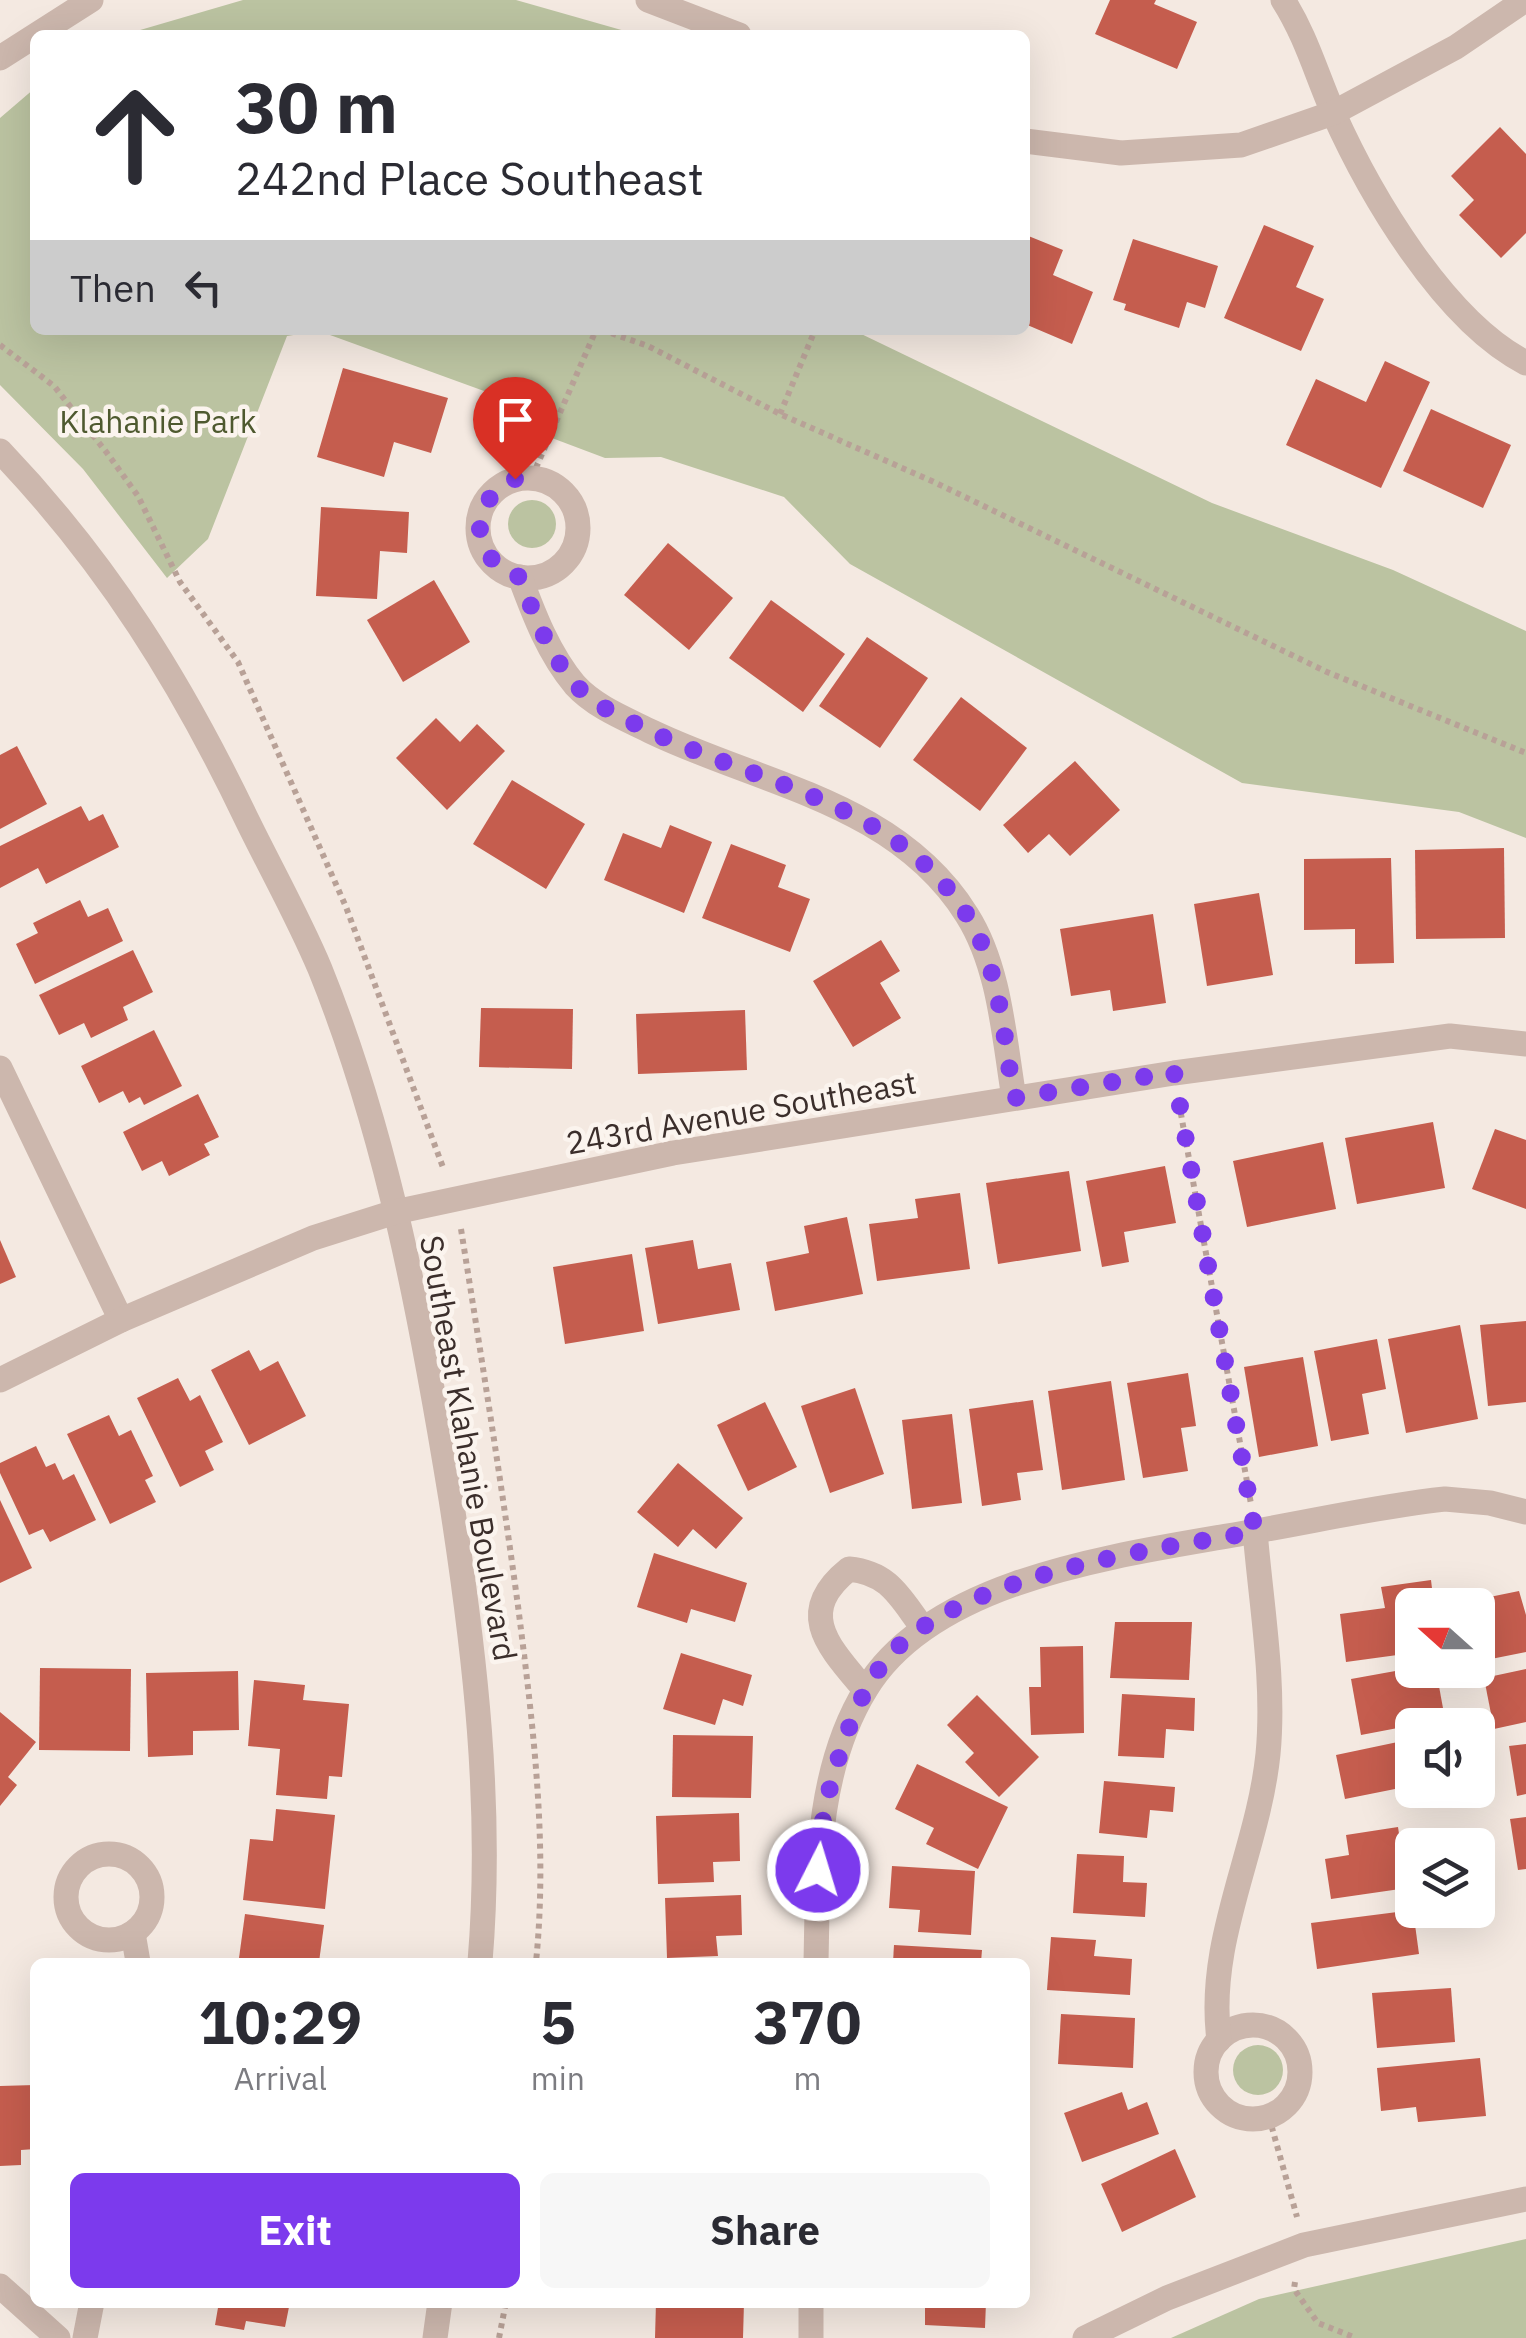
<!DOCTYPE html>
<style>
:root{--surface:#fff;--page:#f7f7f7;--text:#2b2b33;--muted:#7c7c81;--accent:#7c3aed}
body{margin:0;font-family:"IBM Plex Sans",sans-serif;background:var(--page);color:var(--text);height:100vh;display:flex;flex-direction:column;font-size:38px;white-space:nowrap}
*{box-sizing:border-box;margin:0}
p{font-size:32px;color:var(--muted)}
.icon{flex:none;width:55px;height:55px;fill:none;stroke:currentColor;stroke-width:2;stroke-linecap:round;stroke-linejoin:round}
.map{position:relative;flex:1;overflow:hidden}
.details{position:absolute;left:30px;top:1958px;width:1000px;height:350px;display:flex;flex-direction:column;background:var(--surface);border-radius:15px;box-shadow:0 10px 40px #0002}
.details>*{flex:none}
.top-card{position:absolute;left:30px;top:30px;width:1000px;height:305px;border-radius:15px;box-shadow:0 10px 40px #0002;background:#fff;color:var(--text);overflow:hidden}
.needle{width:65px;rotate:291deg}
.tools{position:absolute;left:1395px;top:1588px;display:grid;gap:20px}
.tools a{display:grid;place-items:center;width:100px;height:100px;border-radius:15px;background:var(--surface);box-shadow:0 10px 40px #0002;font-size:50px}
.pin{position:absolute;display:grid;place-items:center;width:85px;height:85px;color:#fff;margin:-102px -42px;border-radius:50% 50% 50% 0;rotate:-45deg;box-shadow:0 0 10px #0007}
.pin .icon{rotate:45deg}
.me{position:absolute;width:110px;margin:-55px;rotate:5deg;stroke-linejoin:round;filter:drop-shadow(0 0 8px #0008)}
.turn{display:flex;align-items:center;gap:35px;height:210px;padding:0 40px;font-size:45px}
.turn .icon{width:130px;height:130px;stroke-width:2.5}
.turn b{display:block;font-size:70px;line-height:85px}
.then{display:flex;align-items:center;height:95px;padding:0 40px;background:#0003;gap:20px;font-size:38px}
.eta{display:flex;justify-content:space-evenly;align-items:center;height:170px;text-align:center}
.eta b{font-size:60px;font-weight:800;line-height:70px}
.button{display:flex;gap:20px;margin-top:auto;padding:20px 40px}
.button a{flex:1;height:115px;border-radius:15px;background:var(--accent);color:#fff;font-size:40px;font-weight:800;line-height:115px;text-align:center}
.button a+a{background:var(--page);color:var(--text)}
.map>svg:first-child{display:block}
.green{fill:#bbc3a1}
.building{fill:#c55d4e}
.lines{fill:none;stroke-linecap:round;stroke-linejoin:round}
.path{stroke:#b8a197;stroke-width:6;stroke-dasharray:5 5;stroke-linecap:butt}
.minor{stroke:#ccb7ad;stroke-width:25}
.route{stroke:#7c3aed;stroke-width:18;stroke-dasharray:0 32.4}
.labels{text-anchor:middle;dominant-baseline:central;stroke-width:9;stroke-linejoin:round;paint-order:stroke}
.park-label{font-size:32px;fill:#4e592f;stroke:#fbf4ee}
.street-label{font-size:32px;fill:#3b2e2b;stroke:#fbf4ee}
</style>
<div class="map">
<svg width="1526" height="2338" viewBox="0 0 1526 2338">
<rect width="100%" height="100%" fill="#f4e9e1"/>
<g class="green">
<polygon points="243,0 516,0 639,35 123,35"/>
<polygon points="35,88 35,330 853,330 1212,503 1393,570 1526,631 1526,838 1459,812 1242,783 850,564 784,497 661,457 605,458 528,429 506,399 319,331 287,336 208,539 167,578 83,469 0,385 0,118"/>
<circle cx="532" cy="524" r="24"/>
<circle cx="1258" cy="2070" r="25"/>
<polygon points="1526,2239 1526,2338 1171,2338 1259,2299"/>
</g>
<g class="building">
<polygon points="1110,0 1156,0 1154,4 1197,22 1177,69 1095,34"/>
<polygon points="1500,127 1526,154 1526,233 1501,258 1459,215 1474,200 1451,176"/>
<polygon points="1264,225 1314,246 1296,287 1324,299 1301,351 1224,318"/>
<polygon points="1026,235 1063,250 1053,275 1093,292 1072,344 1025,324"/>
<polygon points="1133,239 1218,266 1205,308 1187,302 1179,328 1124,310 1126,304 1113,300"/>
<polygon points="1385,361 1430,382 1381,488 1286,445 1316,379 1366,402"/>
<polygon points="343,368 448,398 431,453 394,442 384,477 317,457"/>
<polygon points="1431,409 1511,445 1483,508 1403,471"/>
<polygon points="321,507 409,512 407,553 380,551 377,599 316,596"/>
<polygon points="668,543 733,598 689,650 624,595"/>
<polygon points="434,580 470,642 403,682 367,620"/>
<polygon points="771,600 845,654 803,712 729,658"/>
<polygon points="867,637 928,678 880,748 819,706"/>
<polygon points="961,697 1027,748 980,811 913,760"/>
<polygon points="436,718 460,742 477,724 505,751 447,810 396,758"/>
<polygon points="17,746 47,804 0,829 0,755"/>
<polygon points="1075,761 1120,810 1070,856 1049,834 1028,853 1003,825"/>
<polygon points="512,780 585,824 546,889 473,844"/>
<polygon points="81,806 89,821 103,814 119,847 46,884 38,868 0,888 0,846"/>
<polygon points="670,825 712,842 684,913 604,880 623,833 661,848"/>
<polygon points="731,844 786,865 778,887 810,899 790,952 702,918"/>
<polygon points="1504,848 1505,938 1416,939 1415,850"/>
<polygon points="1391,858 1394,963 1355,964 1355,929 1304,930 1304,859"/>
<polygon points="1259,893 1273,975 1207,986 1194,904"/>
<polygon points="80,900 88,917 108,908 123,941 35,984 16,944 38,933 33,923"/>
<polygon points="1153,914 1166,1003 1113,1011 1110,990 1071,996 1060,929"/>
<polygon points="881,940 900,971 880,983 901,1018 853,1047 813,981"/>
<polygon points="133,950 153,992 123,1007 128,1020 91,1038 84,1023 59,1035 39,995"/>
<polygon points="481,1008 573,1009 572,1069 479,1067"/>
<polygon points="745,1010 747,1070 638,1074 636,1014"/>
<polygon points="154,1030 182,1086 144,1105 140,1097 129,1103 123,1091 99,1103 81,1066"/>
<polygon points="198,1094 219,1137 204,1144 210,1155 169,1176 162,1161 142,1171 123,1132"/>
<polygon points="1433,1122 1445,1188 1357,1204 1345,1138"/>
<polygon points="1495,1129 1526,1140 1526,1209 1472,1189"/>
<polygon points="1323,1142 1336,1209 1247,1227 1233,1161"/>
<polygon points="1165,1166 1176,1223 1124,1232 1129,1262 1102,1267 1086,1181"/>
<polygon points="1069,1171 1081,1251 998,1264 986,1183"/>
<polygon points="960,1193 970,1269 877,1281 869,1224 918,1218 915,1199"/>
<polygon points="847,1217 863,1294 775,1311 766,1262 809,1253 804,1226"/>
<polygon points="0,1240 16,1277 0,1284"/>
<polygon points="693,1240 698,1269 731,1263 740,1310 658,1324 645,1248"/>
<polygon points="632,1254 644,1331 565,1344 553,1267"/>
<polygon points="1526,1321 1526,1402 1488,1406 1480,1325"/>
<polygon points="1460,1325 1478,1419 1406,1433 1388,1339"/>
<polygon points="1377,1339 1386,1389 1362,1394 1369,1434 1331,1441 1314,1351"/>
<polygon points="249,1350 260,1371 278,1361 306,1416 249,1445 211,1370"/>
<polygon points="1303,1357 1318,1446 1259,1457 1244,1367"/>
<polygon points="1188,1373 1196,1426 1181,1428 1188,1471 1143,1478 1127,1383"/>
<polygon points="178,1378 190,1401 200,1395 223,1442 205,1451 214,1470 180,1487 137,1398"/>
<polygon points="1111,1381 1125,1480 1062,1490 1048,1391"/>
<polygon points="855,1388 884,1474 830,1493 801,1406"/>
<polygon points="1033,1400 1043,1470 1017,1473 1021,1500 982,1506 969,1409"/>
<polygon points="765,1402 797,1467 748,1491 717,1425"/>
<polygon points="952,1414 962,1503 912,1509 902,1420"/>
<polygon points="109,1415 119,1436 131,1430 153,1476 145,1480 156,1502 110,1524 67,1434"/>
<polygon points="36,1446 46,1467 55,1463 63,1480 74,1474 96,1520 50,1542 43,1529 29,1535 0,1473 0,1463"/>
<polygon points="678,1463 743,1518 716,1549 693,1529 678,1547 637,1512"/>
<polygon points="0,1500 32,1568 0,1583"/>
<polygon points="654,1553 747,1583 735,1622 691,1609 687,1623 637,1607"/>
<polygon points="1431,1580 1434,1605 1412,1605 1412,1653 1346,1662 1340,1614 1385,1608 1381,1587"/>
<polygon points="1519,1591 1526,1615 1526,1652 1481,1661 1478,1605 1470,1601"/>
<polygon points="1115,1622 1192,1622 1189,1680 1110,1678"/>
<polygon points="1083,1646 1084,1733 1031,1735 1029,1687 1041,1687 1040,1647"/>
<polygon points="681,1653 752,1675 743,1706 723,1699 715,1725 663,1709"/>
<polygon points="40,1668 131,1669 130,1751 39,1750"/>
<polygon points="1412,1668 1436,1670 1445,1719 1361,1735 1351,1679"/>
<polygon points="1526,1669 1526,1722 1494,1729 1484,1678"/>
<polygon points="238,1671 239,1730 193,1731 193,1755 148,1757 146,1673"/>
<polygon points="254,1680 305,1685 303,1700 349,1704 342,1777 329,1776 327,1799 276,1795 280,1749 248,1746"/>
<polygon points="1122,1694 1195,1698 1194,1731 1166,1729 1164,1758 1118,1756"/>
<polygon points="977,1695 1039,1757 999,1797 965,1762 974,1753 947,1725"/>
<polygon points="0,1712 36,1742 8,1777 17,1785 0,1806"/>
<polygon points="673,1735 753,1736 751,1798 672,1797"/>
<polygon points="1412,1739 1412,1790 1455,1790 1456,1794 1403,1805 1400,1788 1345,1799 1336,1755"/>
<polygon points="1526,1744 1526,1794 1517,1796 1509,1746"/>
<polygon points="917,1764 1008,1807 978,1869 926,1844 934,1828 895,1809"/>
<polygon points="1104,1781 1175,1787 1173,1812 1150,1810 1147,1838 1099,1833"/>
<polygon points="276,1809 335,1815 325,1909 243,1900 250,1839 273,1841"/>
<polygon points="739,1813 740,1861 713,1862 714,1882 658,1884 656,1816"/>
<polygon points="1526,1817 1526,1869 1518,1870 1510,1819"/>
<polygon points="1398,1827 1407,1888 1331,1899 1325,1859 1349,1855 1346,1835"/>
<polygon points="1077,1854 1124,1856 1123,1882 1147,1883 1145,1917 1073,1913"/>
<polygon points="892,1866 975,1871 971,1935 918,1932 920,1910 889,1908"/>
<polygon points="741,1895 742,1935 716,1936 718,1956 667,1958 665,1898"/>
<polygon points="1413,1910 1419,1954 1317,1969 1311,1923"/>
<polygon points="245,1914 324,1925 319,1962 248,1962 239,1958"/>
<polygon points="1051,1937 1096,1940 1094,1956 1132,1959 1130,1995 1047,1990"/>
<polygon points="894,1945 982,1950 981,1962 893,1962"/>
<polygon points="1451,1988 1455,2042 1377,2048 1372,1993"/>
<polygon points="1061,2014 1135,2018 1133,2068 1058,2064"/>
<polygon points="1480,2058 1486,2116 1418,2122 1416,2107 1381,2111 1377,2068"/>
<polygon points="35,2085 35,2149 21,2150 21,2165 0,2166 0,2086"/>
<polygon points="1122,2092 1128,2110 1147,2102 1159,2134 1082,2162 1064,2113"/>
<polygon points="1175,2149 1196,2197 1122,2232 1101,2184"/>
<polygon points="219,2302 290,2302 285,2327 246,2321 244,2330 215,2325"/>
<polygon points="656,2302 744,2302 743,2338 655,2338"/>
<polygon points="875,2302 986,2302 985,2328 925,2325 925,2308"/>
</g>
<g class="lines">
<g class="path">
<polyline points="602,330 648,346 780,414 934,482 1327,672 1526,753"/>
<polyline points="0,345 54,386 107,453 138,496 180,582 238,662 346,907 444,1170"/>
<polyline points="780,414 815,330"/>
<polyline points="532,477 596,330"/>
<polyline points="1179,1103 1251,1504"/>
<path d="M461,1229C481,1355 501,1480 518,1606C533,1724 548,1844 536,1962"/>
<polyline points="1269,2117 1297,2217"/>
<polyline points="1295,2282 1294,2289 1318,2323 1356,2338"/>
<polyline points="499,2338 506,2302"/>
</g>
<g class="minor">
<polyline points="648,0 739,35"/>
<path d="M1283,0C1306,36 1316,73 1333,112C1370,195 1444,321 1526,363"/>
<polyline points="0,58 91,0"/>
<polyline points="1025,141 1121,153 1241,145 1333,113 1456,47 1525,0"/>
<path d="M0,451C108,564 181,682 248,822C272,871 299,919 320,969C388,1137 422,1321 451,1499C475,1653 493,1807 480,1962"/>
<circle cx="528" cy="528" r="50"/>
<path d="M520,577C534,615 549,654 575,685C595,707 626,719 652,732C763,785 897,803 967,915C1000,967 1004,1038 1014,1098"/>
<polyline points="0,1068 121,1320"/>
<polyline points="0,1380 121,1320 313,1238 395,1212 673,1153 1174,1073 1450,1036 1526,1044"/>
<path d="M865,1690C829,1647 794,1613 849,1569C890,1573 900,1598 923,1628"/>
<circle cx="109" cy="1897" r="43"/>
<polyline points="133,1933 138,1962"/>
<path d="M816,1962C818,1871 816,1770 866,1689C935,1575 1130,1554 1250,1532C1315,1521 1379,1506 1445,1499L1490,1503L1526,1512"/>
<circle cx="1253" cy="2072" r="47"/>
<path d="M1219,2040C1206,1940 1258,1852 1268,1754C1275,1681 1261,1604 1255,1531"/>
<polyline points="0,2286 58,2338"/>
<polyline points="85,2338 92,2302"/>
<polyline points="435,2338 440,2302"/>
<polyline points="811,2338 811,2302"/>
<polyline points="1085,2338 1167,2298 1304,2245 1526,2199"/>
</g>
</g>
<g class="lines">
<path class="route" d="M515,479C466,501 469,560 520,577C534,615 549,654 575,684C595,707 626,719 652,732C763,785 897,804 967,915C1000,967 1004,1039 1014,1098L1174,1072L1255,1532C1153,1549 962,1575 890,1655C864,1685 851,1720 839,1757C827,1794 819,1831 818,1870"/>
</g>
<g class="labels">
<g class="park-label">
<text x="158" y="421">Klahanie Park</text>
</g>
<g class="street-label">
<text transform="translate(741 1112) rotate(-10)">243rd Avenue Southeast</text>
<text transform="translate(469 1448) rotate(80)">Southeast Klahanie Boulevard</text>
</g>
</g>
</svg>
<div class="tools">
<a><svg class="needle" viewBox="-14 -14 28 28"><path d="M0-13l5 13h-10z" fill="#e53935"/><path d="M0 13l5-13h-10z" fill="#7c7c81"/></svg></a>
<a><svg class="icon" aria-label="sound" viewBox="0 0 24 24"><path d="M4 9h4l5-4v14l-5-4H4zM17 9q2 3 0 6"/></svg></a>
<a><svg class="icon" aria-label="layers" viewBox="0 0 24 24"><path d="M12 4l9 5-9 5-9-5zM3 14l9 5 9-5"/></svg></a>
</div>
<div class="pin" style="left:515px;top:479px;background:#d93025"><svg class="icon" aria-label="arrive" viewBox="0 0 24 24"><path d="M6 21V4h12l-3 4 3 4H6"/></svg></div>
<svg class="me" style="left:818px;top:1870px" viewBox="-20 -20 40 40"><circle r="17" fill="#7c3aed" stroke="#fff" stroke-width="3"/><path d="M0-11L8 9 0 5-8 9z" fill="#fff"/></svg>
<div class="top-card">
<div class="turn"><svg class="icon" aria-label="ahead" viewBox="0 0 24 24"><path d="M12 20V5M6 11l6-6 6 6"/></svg><div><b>30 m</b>242nd Place Southeast</div></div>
<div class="then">Then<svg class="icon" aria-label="left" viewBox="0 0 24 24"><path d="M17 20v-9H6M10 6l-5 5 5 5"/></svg></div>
</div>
<section class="details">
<div class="eta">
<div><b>10:29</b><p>Arrival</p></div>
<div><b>5</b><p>min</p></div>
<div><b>370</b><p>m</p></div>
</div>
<div class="button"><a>Exit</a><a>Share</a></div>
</section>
</div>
